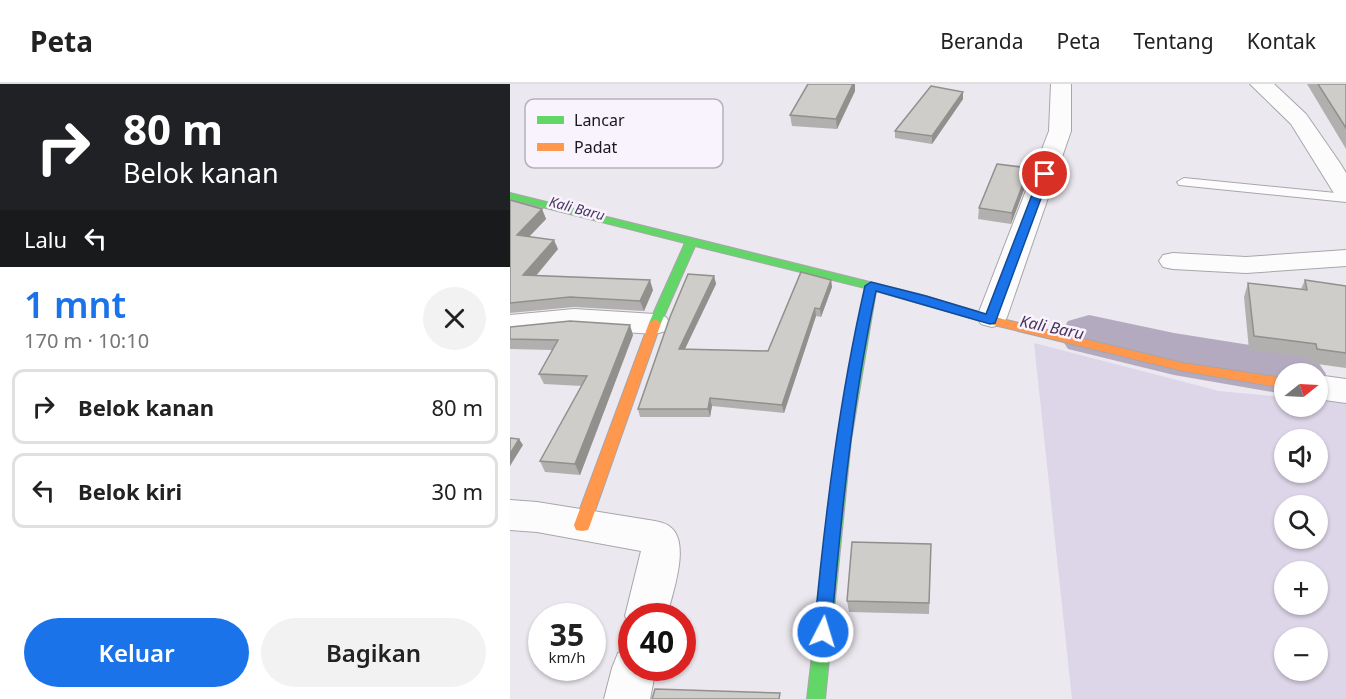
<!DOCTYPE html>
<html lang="id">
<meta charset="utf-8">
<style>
:root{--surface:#fff;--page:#f2f2f2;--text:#222;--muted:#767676;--line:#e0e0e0;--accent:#1a73e8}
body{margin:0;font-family:"Noto Sans",sans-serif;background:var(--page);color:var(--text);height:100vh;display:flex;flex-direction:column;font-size:22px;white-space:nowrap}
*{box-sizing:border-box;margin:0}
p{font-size:20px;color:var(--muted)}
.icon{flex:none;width:33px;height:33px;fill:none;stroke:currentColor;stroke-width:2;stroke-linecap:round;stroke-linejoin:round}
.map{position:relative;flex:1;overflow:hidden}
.sheet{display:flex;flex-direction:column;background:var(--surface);width:510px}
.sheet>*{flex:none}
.banner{background:#202124;color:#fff;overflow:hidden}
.needle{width:39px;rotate:72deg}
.tools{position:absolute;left:764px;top:279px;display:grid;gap:12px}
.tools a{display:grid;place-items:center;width:54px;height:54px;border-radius:50%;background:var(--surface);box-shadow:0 2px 4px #0004;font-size:30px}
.speed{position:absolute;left:18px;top:519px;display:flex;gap:12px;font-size:30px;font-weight:700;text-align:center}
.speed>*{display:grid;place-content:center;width:78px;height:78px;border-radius:50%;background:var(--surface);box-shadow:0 2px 4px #0004;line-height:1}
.speed small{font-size:15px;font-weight:400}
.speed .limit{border:9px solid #d22;background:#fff;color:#111}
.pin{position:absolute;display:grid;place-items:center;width:51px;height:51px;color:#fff;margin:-26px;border:3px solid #fff;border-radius:50%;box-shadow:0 2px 6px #0007}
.me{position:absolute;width:66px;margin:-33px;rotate:5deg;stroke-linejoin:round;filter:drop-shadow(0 0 4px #0008)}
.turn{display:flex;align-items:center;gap:21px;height:126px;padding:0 24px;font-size:27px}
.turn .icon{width:78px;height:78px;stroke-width:2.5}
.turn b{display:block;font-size:42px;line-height:51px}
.then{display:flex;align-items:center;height:57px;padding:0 24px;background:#0003;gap:12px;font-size:22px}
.round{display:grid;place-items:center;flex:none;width:63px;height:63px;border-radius:32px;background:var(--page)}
.summary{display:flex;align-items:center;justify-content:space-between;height:102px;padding:0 24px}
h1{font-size:36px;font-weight:600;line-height:45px;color:var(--accent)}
.primary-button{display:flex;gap:12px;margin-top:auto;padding:12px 24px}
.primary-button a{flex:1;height:69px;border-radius:36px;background:var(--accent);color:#fff;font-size:24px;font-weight:600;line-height:69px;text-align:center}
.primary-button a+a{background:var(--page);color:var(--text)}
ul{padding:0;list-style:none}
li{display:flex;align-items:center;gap:18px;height:75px;margin:0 12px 9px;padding:0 12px;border:3px solid var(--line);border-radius:12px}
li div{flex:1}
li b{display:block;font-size:22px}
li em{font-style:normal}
header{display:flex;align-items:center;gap:36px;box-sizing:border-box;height:84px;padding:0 30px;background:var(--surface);border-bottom:2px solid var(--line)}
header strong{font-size:28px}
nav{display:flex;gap:33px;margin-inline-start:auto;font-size:21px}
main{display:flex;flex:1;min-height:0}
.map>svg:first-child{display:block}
.green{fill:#ddd5e8;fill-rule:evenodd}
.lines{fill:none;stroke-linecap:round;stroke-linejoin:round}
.river{fill:#b4aac0;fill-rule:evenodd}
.lane-casing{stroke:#a8a6ab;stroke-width:2}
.street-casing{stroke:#a8a6ab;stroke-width:2}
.fast-casing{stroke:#a8a6ab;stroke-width:2}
.slow-casing{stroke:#a8a6ab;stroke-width:2}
.lane{fill:#fcfcfd;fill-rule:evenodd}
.street{fill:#fcfcfd;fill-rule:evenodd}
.fast{fill:#63d668;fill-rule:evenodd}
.slow{fill:#ff974d;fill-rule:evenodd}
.wall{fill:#b2b0ae}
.shaded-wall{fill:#91908d}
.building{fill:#cfcdca;stroke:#91908d;stroke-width:1.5}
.route{fill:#1a73e8;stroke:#114b97;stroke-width:1.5}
.labels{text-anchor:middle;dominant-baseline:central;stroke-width:5;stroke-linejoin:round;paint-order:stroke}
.far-water-label{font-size:14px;font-style:italic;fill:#49345d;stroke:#f8f3fd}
.water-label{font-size:16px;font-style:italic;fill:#49345d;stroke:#f8f3fd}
.key{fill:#f8f3fd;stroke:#b5b1ba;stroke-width:1.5}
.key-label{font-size:16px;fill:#19171c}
</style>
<header>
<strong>Peta</strong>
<nav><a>Beranda</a><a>Peta</a><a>Tentang</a><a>Kontak</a></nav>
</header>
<main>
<section class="sheet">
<div class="banner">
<div class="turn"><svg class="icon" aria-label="right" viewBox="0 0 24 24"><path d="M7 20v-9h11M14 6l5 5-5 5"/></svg><div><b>80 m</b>Belok kanan</div></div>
<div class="then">Lalu<svg class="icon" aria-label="left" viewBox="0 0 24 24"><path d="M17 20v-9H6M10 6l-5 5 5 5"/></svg></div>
</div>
<div class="summary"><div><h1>1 mnt</h1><p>170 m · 10:10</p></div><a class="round"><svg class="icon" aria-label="close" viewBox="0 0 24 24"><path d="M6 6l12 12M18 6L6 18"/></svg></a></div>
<ul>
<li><svg class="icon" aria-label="right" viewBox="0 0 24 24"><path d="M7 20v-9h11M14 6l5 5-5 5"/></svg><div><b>Belok kanan</b></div><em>80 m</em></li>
<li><svg class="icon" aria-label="left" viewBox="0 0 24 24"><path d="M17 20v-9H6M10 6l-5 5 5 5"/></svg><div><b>Belok kiri</b></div><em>30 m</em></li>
</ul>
<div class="primary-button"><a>Keluar</a><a>Bagikan</a></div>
</section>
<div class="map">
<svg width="836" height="615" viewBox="0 0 836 615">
<rect width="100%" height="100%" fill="#ebe8ef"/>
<path class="green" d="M524,259L709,307L774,313V322H807V317L836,319V615H562ZM774,356H807V388H774ZM774,422H807V454H774ZM774,488H807V520H774ZM774,554H807V586H774Z"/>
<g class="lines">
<polygon class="river" points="579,231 664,249 784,268 806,275 816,290 807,304 807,290 774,290 774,310 664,291 558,265 549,251 558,237"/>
<g class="lane-casing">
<polygon id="lane" points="674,94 836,110 836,118 669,101 667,98"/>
</g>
<g class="street-casing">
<g id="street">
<polygon points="541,0 561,0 561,47 497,233 493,240 482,243 471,240 467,233 539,47"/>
<polygon points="740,0 764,0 796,30 830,79 836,89 836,117 827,114 781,40"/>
<polygon points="836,166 836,182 736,189 663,185 653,183 649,177 653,171 663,169 736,173"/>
<polygon points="64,225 145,230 156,233 160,240 156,247 145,250 64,245 0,251 0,231"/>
<polygon points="807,291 836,295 836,319 807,315"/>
<path d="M0,416L27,418L145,437C149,438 155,439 159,442C182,457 162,510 157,532H122V545L115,532L131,467L27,448L0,446Z"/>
<polygon points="122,564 122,584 146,584 140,615 94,615 102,584 108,569"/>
</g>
</g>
<g class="fast-casing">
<polygon id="fast" points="0,109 412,211 492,235 494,238 488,242 366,207 341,356 315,615 297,615 327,356 355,204 185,162 151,239 149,242 141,242 139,239 175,159 0,115"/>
</g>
<g class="slow-casing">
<g id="slow">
<polygon points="488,234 673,279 774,294 774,304 673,287 484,241 482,238"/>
<polygon points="145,235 151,239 80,441 78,446 72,447 66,446 64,441 139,239"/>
</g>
</g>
<use href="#lane" class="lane"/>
<use href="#street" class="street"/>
<use href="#fast" class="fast"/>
<use href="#slow" class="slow"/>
</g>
<g class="wall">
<polygon points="797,0 836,0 836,65"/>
<polygon points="345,7 327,45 282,42 280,31"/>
<polygon points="453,8 453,15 422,60 385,54 385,47"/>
<polygon points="518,95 501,140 468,135 469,124"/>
<polygon points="0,116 32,125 36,135 19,153 48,165 26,192 143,206 134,227 64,223 0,229"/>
<polygon points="204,192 206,200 175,265 258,267 321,196 322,203 311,233 306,232 274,329 202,322 200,333 130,333 128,325"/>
<polygon points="795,196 836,202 836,284 800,279 800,274 739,266 734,213 738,199 791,205"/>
<polygon points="0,243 123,251 70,391 35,388 30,377 72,302 34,300 29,290 42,266 0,265"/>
<polygon points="421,460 419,530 339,528 337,517"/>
</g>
<g class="shaded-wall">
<polygon points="343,0 345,0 345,7 327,45 326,35"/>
<polygon points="453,8 453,15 422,60 422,52"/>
<polygon points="519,84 518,95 501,140 502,129"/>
<polygon points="32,125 36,135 11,161 7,151"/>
<polygon points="44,156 48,165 18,201 13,191"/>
<polygon points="204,192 206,200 171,273 169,265"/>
<polygon points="140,196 143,206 134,227 130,217"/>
<polygon points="321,196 322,203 311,233 310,225"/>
<polygon points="305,224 306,232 274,329 272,321"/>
<polygon points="120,241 123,251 70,391 65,380"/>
<polygon points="200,314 202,322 200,333 198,325"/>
<polygon points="9,355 13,361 0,382 0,370"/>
</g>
<g class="building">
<polygon points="298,0 343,0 326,35 280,31"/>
<polygon points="808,0 836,0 836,44"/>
<polygon points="421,2 453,8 422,52 385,47"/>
<polygon points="487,80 519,84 502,129 469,124"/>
<polygon points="0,116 32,125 7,151 44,156 13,191 140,196 130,217 60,213 0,219"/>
<polygon points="291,188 321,196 310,225 305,224 272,321 200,314 198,325 128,325 160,233 178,190 204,192 169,265 258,267"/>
<polygon points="795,196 836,202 836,269 807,265 806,260 744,252 738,199 797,206"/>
<polygon points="60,237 120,241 65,380 30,377 77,292 29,290 48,256 0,255 0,243"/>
<polygon points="0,354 9,355 0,370"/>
<polygon points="342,458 421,460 419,519 337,517"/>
<polygon points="145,605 270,609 269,615 142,615"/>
</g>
<path class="route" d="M535,87L540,90L485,239L480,240L366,207C342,320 331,433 321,548L319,553L313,556L306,553L304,548C315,431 329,316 355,202L361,198L416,212L476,230L530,90Z"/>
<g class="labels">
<g class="far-water-label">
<text transform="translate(67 124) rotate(15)">Kali Baru</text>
</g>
<g class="water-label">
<text transform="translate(542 243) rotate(12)">Kali Baru</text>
</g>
</g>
<rect x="15" y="15" width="198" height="69" rx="9" class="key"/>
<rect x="27" y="32" width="27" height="8" fill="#63d668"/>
<rect x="27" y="59" width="27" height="8" fill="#ff974d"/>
<g class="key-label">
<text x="64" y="42">Lancar</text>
<text x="64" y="69">Padat</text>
</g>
</svg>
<div class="tools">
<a><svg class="needle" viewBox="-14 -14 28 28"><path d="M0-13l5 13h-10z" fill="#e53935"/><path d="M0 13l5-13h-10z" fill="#767676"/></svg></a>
<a><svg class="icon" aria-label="sound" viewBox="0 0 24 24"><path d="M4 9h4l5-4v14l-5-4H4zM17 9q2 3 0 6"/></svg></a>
<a><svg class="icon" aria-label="search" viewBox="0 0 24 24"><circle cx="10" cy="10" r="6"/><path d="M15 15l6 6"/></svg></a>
<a>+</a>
<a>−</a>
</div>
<div class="speed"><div>35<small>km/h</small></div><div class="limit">40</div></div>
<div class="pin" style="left:535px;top:90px;background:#d93025"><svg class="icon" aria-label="arrive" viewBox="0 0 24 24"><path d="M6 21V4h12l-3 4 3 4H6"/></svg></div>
<svg class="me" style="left:313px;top:548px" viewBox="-20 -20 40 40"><circle r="17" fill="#1a73e8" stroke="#fff" stroke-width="3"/><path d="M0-11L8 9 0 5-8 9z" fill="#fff"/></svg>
</div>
</main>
